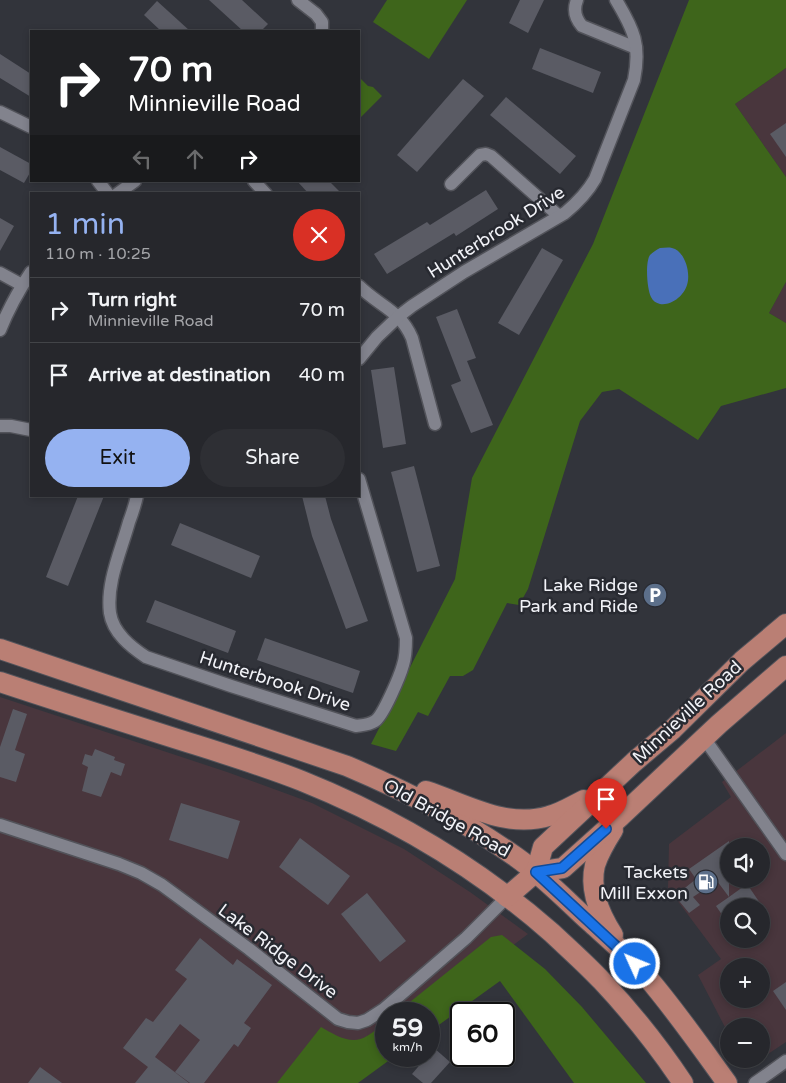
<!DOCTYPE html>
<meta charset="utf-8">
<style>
:root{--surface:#26272c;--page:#2e2f34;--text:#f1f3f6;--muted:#a4a5a9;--line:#424448;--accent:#95b2f1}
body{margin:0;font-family:"Varela Round",sans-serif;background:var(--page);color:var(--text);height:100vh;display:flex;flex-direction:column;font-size:19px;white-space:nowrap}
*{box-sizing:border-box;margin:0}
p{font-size:16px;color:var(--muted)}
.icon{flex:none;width:28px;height:28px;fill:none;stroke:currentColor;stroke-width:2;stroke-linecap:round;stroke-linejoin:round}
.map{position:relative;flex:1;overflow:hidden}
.panel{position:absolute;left:30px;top:192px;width:330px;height:305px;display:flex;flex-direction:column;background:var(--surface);border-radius:0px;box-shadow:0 2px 8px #0003,0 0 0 1px var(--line)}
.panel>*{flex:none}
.guide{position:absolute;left:30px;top:30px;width:330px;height:152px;border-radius:0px;box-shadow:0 2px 8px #0003,0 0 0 1px var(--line);background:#202124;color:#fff;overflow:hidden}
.buttons{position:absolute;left:720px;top:838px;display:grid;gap:10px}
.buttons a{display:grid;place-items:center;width:50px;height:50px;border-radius:50%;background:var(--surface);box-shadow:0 2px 8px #0003,0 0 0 1px var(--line);font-size:25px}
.speed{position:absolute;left:375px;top:1002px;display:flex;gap:10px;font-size:25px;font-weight:700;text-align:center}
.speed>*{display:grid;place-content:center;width:65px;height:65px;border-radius:50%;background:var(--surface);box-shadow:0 2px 8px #0003,0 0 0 1px var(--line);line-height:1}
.speed small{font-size:12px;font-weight:400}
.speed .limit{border:2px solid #111;border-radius:8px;background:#fff;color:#111}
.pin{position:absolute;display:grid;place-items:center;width:42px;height:42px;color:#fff;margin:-51px -21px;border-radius:50% 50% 50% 0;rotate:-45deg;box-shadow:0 0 5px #0007}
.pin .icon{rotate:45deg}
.me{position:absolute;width:55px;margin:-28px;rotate:314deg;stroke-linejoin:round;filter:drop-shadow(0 0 4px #0008)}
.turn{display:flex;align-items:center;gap:18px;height:105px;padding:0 15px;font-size:22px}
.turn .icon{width:65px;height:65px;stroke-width:2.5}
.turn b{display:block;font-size:35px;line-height:42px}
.lanes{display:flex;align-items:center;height:48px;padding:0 15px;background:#0003;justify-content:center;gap:25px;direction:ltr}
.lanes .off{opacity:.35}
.round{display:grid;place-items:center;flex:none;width:52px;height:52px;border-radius:26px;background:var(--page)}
.head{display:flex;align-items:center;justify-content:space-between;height:85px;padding:0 15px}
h1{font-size:30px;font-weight:600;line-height:38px;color:var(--accent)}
.primary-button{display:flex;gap:10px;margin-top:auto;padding:10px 15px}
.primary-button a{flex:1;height:58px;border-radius:30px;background:var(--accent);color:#111;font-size:20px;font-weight:600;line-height:58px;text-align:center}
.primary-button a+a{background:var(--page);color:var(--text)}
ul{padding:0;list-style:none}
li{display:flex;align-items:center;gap:15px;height:65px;padding:0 15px;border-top:1px solid var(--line)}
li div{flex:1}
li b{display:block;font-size:19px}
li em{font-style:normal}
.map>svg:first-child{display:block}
.commercial{fill:#49363d;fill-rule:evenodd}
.green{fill:#3e651b}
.water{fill:#4970b9}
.building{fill:#5a5b64}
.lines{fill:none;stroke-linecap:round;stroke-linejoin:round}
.minor-casing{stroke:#52535a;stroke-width:15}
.primary-casing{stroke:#52535a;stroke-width:22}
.minor{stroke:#82838d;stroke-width:12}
.primary{stroke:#ba7f74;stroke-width:20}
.route-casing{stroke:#114b97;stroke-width:12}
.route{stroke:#1a73e8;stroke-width:9}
.labels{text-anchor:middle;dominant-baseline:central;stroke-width:5;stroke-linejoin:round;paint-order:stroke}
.street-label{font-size:18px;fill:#f2f3f8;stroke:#282a31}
.poi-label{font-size:18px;fill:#f2f3f8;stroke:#282a31;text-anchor:end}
</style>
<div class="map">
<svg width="786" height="1083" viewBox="0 0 786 1083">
<rect width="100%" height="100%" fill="#32343b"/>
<g class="commercial">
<polygon points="786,68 786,177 735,104"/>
<polygon points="786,282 786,323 769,313"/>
<polygon points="0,697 227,772 312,803 404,849 470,892 528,934 422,1014 386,1014 386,1041 286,1083 0,1083"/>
<path d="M786,733V1042L762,1058L761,1026H729L728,1033L698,975L721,959L668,888L669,844L731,797L722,782ZM729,846H761V879H729ZM729,906H761V939H729ZM729,966H761V999H729Z"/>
</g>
<g class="green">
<polygon points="387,0 467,0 429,59 373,22"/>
<polygon points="689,0 786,0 786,68 735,104 786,177 786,282 769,313 786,323 786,388 721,406 698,440 619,389 602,392 580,421 528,589 519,605 507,603 473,670 463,676 450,676 428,716 418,712 396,751 371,744 455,579 472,478 593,244"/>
<polygon points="359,78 361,79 368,86 373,87 382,96 359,119"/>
<polygon points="502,935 545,969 582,1007 646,1083 574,1083 500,981 429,1032 429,1014 395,1014 491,937"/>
<path d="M386,1021V1056H395L358,1083H277L321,1027C335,1035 352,1046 367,1036C374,1032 380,1026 386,1021Z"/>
</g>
<path class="water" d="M660,248C664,248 668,247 672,248C685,251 691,273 687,285C684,295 672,306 660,304C656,303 653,301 651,297C647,289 645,262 650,255C653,252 656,250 660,248Z"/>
<g class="building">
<polygon points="209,0 242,0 268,24 261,31 243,31"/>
<polygon points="520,0 544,0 528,33 509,23"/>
<polygon points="157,1 190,31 161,31 144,15"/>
<polygon points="540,48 601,72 593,93 532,69"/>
<polygon points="0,54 31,74 31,97 0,78"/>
<polygon points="463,79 484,96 417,172 397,155"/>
<polygon points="506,97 576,156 560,174 490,115"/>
<polygon points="786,123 786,157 770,134"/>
<polygon points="0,147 31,164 31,171 24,183 0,170"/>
<polygon points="297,181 329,181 342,194 309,194"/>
<polygon points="486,190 498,209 456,236 454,233 387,274 374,254 427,222 430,225"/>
<polygon points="0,218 14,226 0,251"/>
<polygon points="542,248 563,260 519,335 498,323"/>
<polygon points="457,309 476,358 467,361 493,425 471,433 451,385 461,381 436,317"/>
<polygon points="394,367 406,444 383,448 371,370"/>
<polygon points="414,466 440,566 417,572 391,472"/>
<polygon points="78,496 104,496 68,586 46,577"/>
<polygon points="302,496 325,496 331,519 368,621 346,629 312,536"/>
<polygon points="180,523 260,556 251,578 171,545"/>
<polygon points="155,600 236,631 228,653 146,622"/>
<polygon points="265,638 360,671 353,693 257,660"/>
<polygon points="13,709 27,714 15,750 25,754 16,782 0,777 0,747"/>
<polygon points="95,749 115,757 114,760 125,764 121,776 111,772 101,797 82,791 88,767 82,764 85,754 92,756"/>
<polygon points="181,803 240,821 228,859 169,840"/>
<polygon points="300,838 350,876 328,905 279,867"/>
<polygon points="729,841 729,897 747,884 762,906 729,906 729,925 716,906 729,897 717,881 693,897 700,905 689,913 675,896 696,879 689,869"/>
<polygon points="367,893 406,941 380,962 341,914"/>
<polygon points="200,938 233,965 237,959 272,985 244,1023 251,1028 238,1047 234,1044 204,1083 190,1083 175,1072 200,1040 180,1024 155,1057 189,1083 135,1083 148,1067 123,1048 146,1018 153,1022 187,979 175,970"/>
<polygon points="786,982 786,1010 773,991"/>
<polygon points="434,1048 450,1062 431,1083 423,1083 412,1074"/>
<polygon points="473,1056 507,1056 504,1068 472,1060"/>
<polygon points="40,1067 62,1083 28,1083"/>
</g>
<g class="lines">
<g class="minor-casing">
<g id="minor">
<polyline points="298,0 316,14 322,22 322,31"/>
<path d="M577,0C573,10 575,18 582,26L636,48"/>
<polyline points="0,112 31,127"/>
<polyline points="98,181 108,194"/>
<polyline points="254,181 266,194"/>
<polyline points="451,184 480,155 486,154 491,156 559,216"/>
<polyline points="117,194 135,181"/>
<polyline points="0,273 22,285"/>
<path d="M359,286C379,306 400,310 412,338L435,424"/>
<path d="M0,330C8,310 19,290 31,272"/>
<path d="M359,359L377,337L399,316L412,306L464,272L565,213C577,203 587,193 595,179L634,80C641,45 634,30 616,0"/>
<polyline points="0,426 11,426 31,430"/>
<path d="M137,496C135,505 132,514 129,522C121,551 106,583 110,613C113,633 131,647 146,657L231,686L356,726C363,725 369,725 375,721C383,716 400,676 403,665C406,656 406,647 406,638L359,479"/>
<polyline points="704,738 786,854"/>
<polyline points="0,825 119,864 141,873 162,885 249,949 338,1019 348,1022 358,1023 367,1020 384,1009 466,938 507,897"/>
<polyline points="755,1083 786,1061"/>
</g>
</g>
<g class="primary-casing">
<g id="primary">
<path d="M0,649L347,766C406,791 464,820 516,857C543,876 566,900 590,922C610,940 630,957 647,977C676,1011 701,1047 727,1083"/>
<path d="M0,682C57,701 114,719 171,737C215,751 259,764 302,781C394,818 478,868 552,933C569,949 586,964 602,981C632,1013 659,1047 683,1083"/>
<path d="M426,791C466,804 506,829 549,816C561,813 572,806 584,800"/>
<path d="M613,830C606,841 599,853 595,865C589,890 600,915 613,935"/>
<polyline points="536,872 543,847 634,762 673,729 742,661 786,624"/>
<polyline points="507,897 536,872 563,868 621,816 719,724 786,666"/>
</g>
</g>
<use href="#minor" class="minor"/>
<use href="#primary" class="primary"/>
</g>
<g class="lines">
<g class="route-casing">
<polyline id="route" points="606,829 562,868 536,872 635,964"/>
</g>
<use href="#route" class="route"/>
</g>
<defs>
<g id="parking-disc" transform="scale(1.25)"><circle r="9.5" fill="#5c6f8a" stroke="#282a31"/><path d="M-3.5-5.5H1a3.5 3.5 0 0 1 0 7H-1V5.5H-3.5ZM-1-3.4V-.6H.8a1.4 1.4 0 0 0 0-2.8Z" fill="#fff"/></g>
<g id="fuel-disc" transform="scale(1.25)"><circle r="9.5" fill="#5c6f8a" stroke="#282a31"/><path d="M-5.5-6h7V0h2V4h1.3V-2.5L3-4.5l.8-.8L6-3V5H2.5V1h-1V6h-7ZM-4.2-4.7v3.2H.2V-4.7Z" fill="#fff"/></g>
</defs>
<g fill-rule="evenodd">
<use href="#parking-disc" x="655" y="595"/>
<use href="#fuel-disc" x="706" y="882"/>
</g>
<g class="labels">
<g class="street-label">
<text transform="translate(496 232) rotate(-32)">Hunterbrook Drive</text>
<text transform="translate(275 681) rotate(18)">Hunterbrook Drive</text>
<text transform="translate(687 712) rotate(-43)">Minnieville Road</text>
<text transform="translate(447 818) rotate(29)">Old Bridge Road</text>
<text transform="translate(278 951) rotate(37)">Lake Ridge Drive</text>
</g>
<g class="poi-label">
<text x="638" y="585">Lake Ridge<tspan x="638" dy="21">Park and Ride</tspan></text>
<text x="688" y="872">Tackets<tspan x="688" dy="21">Mill Exxon</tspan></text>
</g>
</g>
</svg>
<div class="buttons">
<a><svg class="icon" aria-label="sound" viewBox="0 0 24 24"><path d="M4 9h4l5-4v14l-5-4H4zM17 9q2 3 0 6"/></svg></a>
<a><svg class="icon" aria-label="search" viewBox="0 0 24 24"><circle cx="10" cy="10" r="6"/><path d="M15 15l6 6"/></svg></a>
<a>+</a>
<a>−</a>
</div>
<div class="speed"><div>59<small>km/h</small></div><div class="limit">60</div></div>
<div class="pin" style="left:606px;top:829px;background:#d93025"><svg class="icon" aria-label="arrive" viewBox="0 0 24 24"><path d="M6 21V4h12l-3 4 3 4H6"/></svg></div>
<svg class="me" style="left:635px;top:964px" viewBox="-20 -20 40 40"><circle r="17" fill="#1a73e8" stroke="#fff" stroke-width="3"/><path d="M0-11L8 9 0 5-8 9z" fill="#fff"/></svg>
<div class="guide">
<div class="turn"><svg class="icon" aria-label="right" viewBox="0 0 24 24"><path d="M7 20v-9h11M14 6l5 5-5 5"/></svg><div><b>70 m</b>Minnieville Road</div></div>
<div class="lanes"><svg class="icon off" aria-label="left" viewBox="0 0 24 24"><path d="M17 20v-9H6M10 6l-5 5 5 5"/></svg><svg class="icon off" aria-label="ahead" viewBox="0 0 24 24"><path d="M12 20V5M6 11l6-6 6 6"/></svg><svg class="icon" aria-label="right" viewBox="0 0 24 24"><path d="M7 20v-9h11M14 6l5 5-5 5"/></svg></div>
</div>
<section class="panel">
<div class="head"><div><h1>1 min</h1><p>110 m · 10:25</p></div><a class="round" style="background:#d93025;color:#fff"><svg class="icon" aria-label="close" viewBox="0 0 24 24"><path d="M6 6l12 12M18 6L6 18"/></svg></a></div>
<ul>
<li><svg class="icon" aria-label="right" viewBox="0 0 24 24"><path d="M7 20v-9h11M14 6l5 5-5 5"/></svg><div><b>Turn right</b><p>Minnieville Road</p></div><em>70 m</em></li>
<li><svg class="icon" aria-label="arrive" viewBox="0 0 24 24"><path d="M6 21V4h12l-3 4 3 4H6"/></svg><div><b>Arrive at destination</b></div><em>40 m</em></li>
</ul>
<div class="primary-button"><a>Exit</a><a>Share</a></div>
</section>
</div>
